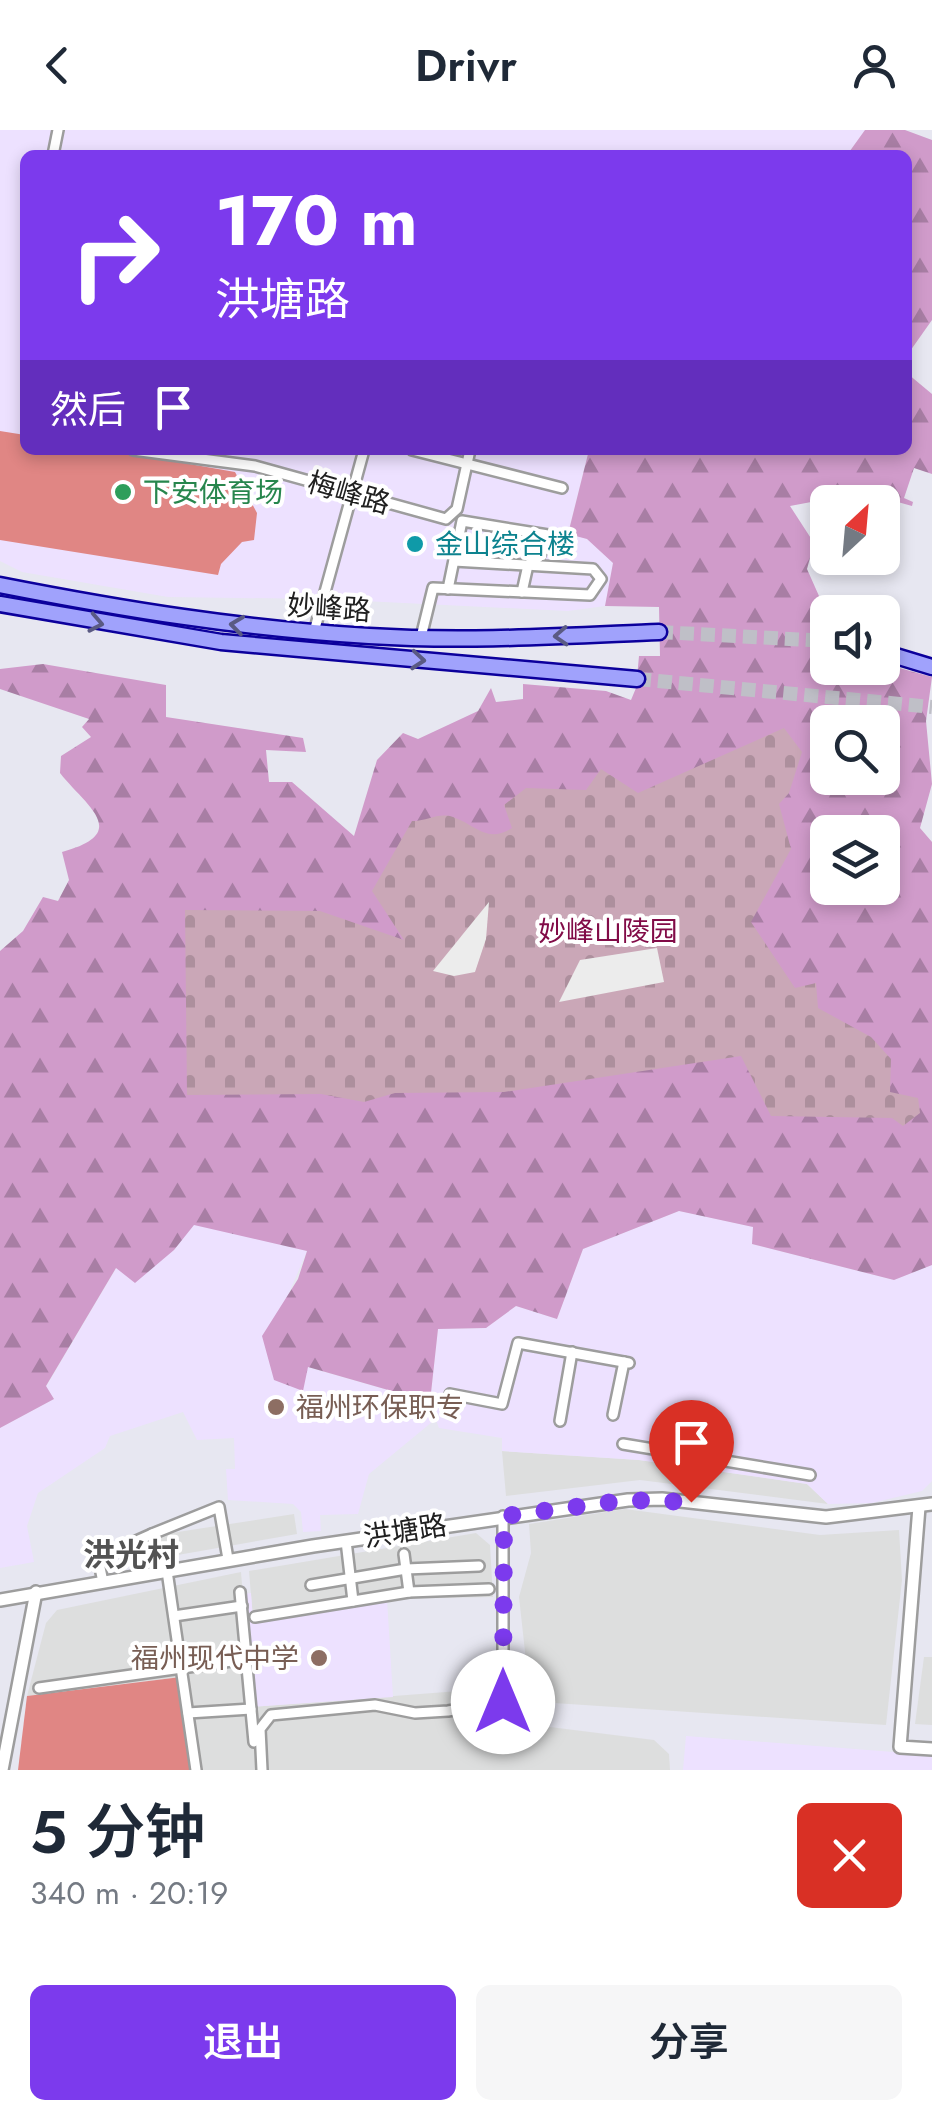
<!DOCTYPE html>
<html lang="zh">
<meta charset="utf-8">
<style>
:root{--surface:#fff;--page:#f6f6f7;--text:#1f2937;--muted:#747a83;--accent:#7c3aed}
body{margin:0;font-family:Jost,"Noto Sans SC",sans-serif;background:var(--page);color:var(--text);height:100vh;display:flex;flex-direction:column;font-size:38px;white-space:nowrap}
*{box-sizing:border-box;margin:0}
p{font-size:32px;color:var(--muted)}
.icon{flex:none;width:55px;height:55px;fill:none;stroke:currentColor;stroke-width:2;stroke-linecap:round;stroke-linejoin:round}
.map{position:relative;height:1640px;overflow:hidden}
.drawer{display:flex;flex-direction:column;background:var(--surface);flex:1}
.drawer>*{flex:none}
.guide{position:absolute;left:20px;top:20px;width:892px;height:305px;border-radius:15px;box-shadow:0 5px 15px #0003;background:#7c3aed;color:#fff;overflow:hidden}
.needle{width:65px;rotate:26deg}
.tools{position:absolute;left:810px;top:355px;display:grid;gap:20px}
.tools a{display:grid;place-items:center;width:90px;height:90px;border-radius:15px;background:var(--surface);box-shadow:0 5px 15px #0003;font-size:50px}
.pin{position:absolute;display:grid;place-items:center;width:85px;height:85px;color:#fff;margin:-102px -42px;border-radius:50% 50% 50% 0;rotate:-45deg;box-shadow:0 0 10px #0007}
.pin .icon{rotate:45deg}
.me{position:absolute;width:110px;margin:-55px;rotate:0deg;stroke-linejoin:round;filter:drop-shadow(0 0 8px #0008)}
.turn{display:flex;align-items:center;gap:35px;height:210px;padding:0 30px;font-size:45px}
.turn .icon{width:130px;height:130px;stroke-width:2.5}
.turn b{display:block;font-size:70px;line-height:85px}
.then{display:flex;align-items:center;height:95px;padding:0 30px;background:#0003;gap:20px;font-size:38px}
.round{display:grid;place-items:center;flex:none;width:105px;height:105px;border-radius:15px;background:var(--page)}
.overview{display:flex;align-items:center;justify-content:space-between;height:170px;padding:0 30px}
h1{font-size:60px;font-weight:600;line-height:75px}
.primary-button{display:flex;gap:20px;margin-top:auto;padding:20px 30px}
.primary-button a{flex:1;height:115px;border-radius:15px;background:var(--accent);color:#fff;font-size:40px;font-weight:600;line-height:115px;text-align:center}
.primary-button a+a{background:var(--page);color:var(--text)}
header{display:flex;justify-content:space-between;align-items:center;height:130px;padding:0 30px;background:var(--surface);font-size:45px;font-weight:600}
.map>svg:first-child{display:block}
.residential{fill:#dddede}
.education{fill:#ede1ff}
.forest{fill:url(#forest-firs);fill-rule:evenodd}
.cemetery{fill:url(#cemetery-stones)}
.pitch{fill:#e08684}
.parking{fill:#ececec}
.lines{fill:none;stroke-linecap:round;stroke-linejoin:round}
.primary-tunnel{stroke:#bfbfc7;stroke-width:14;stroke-dasharray:14 7;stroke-linecap:butt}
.minor-casing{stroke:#9d9d9d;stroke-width:14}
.tertiary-casing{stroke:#9d9d9d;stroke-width:16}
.primary-casing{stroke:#0c009c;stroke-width:19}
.minor{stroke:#fff;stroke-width:9}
.tertiary{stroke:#fff;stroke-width:11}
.primary{stroke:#a0a2fc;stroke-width:14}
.oneway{stroke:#5a5a83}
.route{stroke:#7c3aed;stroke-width:18;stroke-dasharray:0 32.4}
.leisure-dot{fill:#2e9e5b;stroke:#fff;stroke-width:4}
.culture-dot{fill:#0f9aa8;stroke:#fff;stroke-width:4}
.education-dot{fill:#8d6e63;stroke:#fff;stroke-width:4}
.labels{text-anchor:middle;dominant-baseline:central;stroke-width:8;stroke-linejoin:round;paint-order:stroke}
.leisure-label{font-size:28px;fill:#27864d;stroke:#fff;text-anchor:start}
.street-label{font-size:28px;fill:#202020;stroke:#fff}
.culture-label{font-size:28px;fill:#0d838f;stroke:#fff;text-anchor:start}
.park-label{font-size:28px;fill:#810b47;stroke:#fff}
.education-label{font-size:28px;fill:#785e54;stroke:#fff;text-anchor:start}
.quarter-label{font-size:32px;font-weight:bold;fill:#535353;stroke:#fff}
</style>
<header><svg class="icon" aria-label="back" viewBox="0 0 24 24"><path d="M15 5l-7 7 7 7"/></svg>Drivr<svg class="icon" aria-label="person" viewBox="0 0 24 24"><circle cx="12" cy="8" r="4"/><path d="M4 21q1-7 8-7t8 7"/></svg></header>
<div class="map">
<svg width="932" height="1640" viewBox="0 0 932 1640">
<defs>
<pattern id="forest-firs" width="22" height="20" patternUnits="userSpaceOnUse" patternTransform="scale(2.5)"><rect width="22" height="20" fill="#d09bca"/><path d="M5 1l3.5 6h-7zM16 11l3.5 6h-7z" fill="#a87ea4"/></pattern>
<pattern id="cemetery-stones" width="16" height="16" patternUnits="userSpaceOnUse" patternTransform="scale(2.5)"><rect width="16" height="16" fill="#caa7b7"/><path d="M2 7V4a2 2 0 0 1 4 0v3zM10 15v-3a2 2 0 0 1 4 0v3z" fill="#ad8f9d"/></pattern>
</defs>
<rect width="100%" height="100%" fill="#e7e7f1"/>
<g class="residential">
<polygon points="502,1321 639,1330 807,1354 828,1374 640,1350 506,1366"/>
<polygon points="625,1379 820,1405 899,1400 902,1450 886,1595 539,1572 530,1567 519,1467 531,1423 529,1394"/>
<polygon points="294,1384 297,1404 155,1429 152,1406"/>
<polygon points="476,1403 490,1415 493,1467 387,1469 253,1489 249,1441"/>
<polygon points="241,1442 252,1577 498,1558 502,1591 654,1610 669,1624 670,1640 191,1640 181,1547 27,1566 46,1493 57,1480"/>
<polygon points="924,1527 932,1527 932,1595 915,1594"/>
</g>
<g class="education">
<polygon points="0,0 865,0 847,25 25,25 25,320 589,320 568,403 587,409 613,433 605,476 568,481 323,469 168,467 22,442 0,431"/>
<polygon points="679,1081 754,1097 752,1114 894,1150 932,1135 932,1351 922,1361 872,1373 828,1374 807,1354 639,1330 502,1321 502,1308 439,1298 431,1277 432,1292 369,1344 358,1384 320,1385 321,1401 303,1402 301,1382 293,1374 228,1370 226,1339 235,1339 234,1308 197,1310 183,1282 110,1306 105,1318 38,1363 27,1396 34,1432 0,1438 0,1298 54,1269 46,1257 117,1137 174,1120 194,1094 307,1121 286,1170 307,1237 430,1272 438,1199 486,1198 516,1176 557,1189 583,1119"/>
<polygon points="251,1463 253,1489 387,1469 393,1567 252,1577 244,1464"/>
<polygon points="686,1606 932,1625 932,1640 683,1640"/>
</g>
<g class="forest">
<polygon points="865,0 905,0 932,10 932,190 908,224 908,25 788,25 847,25"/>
<path d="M908,244L932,264V344L914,338L904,368L913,372L912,376L887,369L883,374L856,372L859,363L790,376L814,413L807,439L819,466L893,480L885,534L932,547L926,591L932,654L920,698L932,712V1135L894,1150L752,1114L753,1097L679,1081L583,1119L557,1189L516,1176L486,1198L438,1199L430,1272L308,1237L303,1261L274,1250L262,1206L298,1149L307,1121L194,1095L174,1120L135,1153L116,1138L46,1256L54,1269L0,1298V821L23,801L43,767L58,771L69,750L62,722C133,703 85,675 60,643L61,626L91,607L82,597L89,589L0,559V539L43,534L166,555V587L303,608L306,622L266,620L269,652H292L354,706L377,630L403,603L418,609L478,581L491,558L496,572L523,569V554L606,561L631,570L636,558L639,526H660L659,477L605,476L613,433L587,409L568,404L589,320H908ZM828,482H882V538H828ZM828,592H882V648H828ZM828,702H882V758H828Z"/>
</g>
<path class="cemetery" d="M784,598L802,622L789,663L779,674L791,719L751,792L795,858L816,853L818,878L871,907L891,929L890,962L918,968L920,983L903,996L892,988L771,986L741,926L504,962L395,963L364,972L321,964L187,965L185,780L320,781L404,810L372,761L412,691C426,692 438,682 453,687C476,695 487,714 512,698L504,675L526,658L586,660L601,639L638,663Z"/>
<g class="pitch">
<polygon points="0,301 25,305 25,320 110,320 235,342 257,383 254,410 242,412 221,434 218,445 0,410"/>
<polygon points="181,1547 191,1640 18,1640 27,1566"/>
</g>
<g class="parking">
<polygon points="489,772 486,809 475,842 454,846 433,841"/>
<polygon points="657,818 664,852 559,872 580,830"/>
</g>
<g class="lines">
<g class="primary-tunnel">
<polyline points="659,502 828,511"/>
<polyline points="637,549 932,577"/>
</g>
<g class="minor-casing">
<g id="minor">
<polyline points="53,25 58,0"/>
<polyline points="133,320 255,336 446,389 457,379 470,320"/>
<polyline points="412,320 562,358"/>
<polyline points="448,459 462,391 548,405 539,427 528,435 522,462"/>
<polyline points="314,502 364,320"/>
<polyline points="421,507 433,458 590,465 601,449 593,439 454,431"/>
<polyline points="450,1264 502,1274 518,1213 629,1233"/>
<polyline points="613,1285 624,1232"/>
<polyline points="560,1291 572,1222"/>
<polyline points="623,1314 810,1345"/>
<polyline points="346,1411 353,1471"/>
<polyline points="404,1424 409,1462"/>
<polyline points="167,1441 196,1640"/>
<polyline points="159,1442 152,1404 219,1377 228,1429"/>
<polyline points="103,1452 98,1428 152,1404"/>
<polyline points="311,1455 406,1439 479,1436"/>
<polyline points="240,1462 254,1612"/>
<polyline points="174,1486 242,1476"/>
<polyline points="255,1487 409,1462 489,1459"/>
<polyline points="39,1558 246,1529"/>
<polyline points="188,1583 251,1579"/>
<polyline points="262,1640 260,1599 271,1585 375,1575 415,1583 448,1581 503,1572 503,1386"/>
</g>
</g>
<g class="tertiary-casing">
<g id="tertiary">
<polyline points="919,1377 900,1617 932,1619"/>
<polyline points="0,1470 313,1416 628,1370 662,1369 826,1387 932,1374"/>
<polyline points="2,1640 36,1462"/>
</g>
</g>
<g class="primary-casing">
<g id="primary">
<path d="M0,455C122,479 244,499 369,506C466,512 562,506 659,502"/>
<polyline points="0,474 221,512 637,549"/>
<polyline points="886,523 932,537"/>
</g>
</g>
<use href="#minor" class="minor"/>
<use href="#tertiary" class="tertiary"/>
<use href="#primary" class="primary"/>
</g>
<defs><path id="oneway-chevron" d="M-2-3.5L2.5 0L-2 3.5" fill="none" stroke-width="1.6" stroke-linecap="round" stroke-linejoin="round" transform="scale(2.5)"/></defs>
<g class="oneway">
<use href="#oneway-chevron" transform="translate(96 493) rotate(11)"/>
<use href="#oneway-chevron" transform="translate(237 495) rotate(-173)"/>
<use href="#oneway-chevron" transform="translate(561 506) rotate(177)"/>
<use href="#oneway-chevron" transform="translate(418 530) rotate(5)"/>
</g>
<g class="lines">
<polyline class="route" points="503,1572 504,1386 628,1370 691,1372"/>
</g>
<circle class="leisure-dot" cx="123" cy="362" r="10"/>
<circle class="culture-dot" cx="415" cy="414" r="10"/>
<g class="education-dot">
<circle cx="276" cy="1277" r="10"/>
<circle cx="319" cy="1528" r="10"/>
</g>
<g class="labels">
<g class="leisure-label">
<text x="143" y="362">下安体育场</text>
</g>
<g class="street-label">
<text transform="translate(349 363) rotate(16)">梅峰路</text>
<text transform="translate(329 478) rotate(4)">妙峰路</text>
<text transform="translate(405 1401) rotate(-9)">洪塘路</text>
</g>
<g class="culture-label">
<text x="435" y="414">金山综合楼</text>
</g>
<g class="park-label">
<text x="608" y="801">妙峰山陵园</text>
</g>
<g class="education-label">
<text x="296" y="1277">福州环保职专</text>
<text x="299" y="1528" text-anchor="end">福州现代中学</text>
</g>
<g class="quarter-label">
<text x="131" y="1425">洪光村</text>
</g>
</g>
</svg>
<div class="tools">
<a><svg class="needle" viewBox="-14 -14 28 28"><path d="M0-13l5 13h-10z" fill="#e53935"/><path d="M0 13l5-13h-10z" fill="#747a83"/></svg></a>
<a><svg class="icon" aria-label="sound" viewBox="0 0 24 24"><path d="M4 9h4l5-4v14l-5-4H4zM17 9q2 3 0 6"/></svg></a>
<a><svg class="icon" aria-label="search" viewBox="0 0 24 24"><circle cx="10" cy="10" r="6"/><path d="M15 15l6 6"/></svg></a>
<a><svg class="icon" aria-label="layers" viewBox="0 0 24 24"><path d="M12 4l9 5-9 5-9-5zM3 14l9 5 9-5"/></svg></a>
</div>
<div class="pin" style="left:691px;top:1372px;background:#d93025"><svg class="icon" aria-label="arrive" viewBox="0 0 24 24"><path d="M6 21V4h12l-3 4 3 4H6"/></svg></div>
<svg class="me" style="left:503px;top:1572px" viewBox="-20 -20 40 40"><circle r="19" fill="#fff"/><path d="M0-13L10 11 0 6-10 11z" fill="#7c3aed"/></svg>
<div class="guide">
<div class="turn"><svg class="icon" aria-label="right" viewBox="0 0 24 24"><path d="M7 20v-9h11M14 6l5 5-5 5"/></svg><div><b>170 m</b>洪塘路</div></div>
<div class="then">然后<svg class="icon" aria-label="arrive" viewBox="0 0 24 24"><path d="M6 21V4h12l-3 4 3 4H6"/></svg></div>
</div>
</div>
<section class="drawer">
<div class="overview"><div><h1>5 分钟</h1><p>340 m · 20:19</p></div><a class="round" style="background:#d93025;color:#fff"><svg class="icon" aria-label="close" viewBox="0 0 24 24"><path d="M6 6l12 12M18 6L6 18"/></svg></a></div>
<div class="primary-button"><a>退出</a><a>分享</a></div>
</section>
